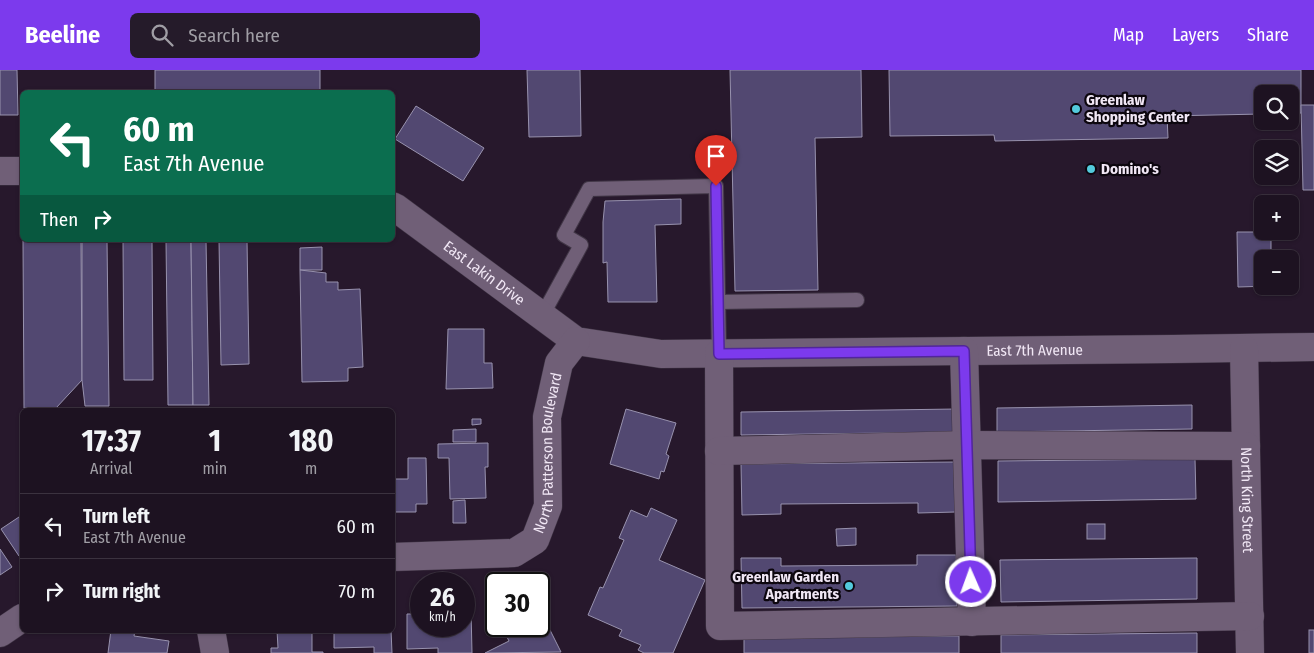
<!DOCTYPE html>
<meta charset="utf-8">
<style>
:root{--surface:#1d1221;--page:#251b2a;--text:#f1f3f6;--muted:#a09ea5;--line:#3b323f;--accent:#7c3aed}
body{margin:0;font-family:"Fira Sans Condensed",sans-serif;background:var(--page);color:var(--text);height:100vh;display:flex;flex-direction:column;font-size:19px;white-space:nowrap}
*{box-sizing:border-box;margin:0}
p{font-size:16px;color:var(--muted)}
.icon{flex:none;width:28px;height:28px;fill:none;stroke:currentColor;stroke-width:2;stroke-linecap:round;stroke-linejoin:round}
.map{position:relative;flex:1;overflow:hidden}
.sheet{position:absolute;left:20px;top:338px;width:375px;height:225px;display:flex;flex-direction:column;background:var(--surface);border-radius:8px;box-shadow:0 1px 4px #0004,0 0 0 1px var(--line)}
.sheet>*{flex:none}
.top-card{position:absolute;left:20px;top:20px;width:375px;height:152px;border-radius:8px;box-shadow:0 1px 4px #0004,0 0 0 1px var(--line);background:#0b6e4f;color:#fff;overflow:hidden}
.controls{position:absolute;left:1254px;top:15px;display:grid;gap:10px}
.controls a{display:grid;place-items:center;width:45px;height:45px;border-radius:8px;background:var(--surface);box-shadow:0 1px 4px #0004,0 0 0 1px var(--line);font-size:25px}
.speed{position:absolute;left:410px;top:502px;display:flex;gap:10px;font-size:25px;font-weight:700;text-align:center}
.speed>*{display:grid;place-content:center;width:65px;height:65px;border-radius:50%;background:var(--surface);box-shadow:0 1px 4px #0004,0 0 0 1px var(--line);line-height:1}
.speed small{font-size:12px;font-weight:400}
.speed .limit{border:2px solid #111;border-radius:8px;background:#fff;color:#111}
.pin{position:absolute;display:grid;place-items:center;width:42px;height:42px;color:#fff;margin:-51px -21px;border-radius:50% 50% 50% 0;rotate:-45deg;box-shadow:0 0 5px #0007}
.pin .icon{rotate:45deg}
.me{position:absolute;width:55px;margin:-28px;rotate:358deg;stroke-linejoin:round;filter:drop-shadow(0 0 4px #0008)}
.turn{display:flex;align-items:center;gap:18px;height:105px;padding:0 20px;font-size:22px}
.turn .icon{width:65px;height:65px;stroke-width:2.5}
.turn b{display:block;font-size:35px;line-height:42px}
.then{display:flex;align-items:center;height:48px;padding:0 20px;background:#0003;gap:10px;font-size:19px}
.eta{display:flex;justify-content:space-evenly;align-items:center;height:85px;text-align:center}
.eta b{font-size:30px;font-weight:700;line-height:35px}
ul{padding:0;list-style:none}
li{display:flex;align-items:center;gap:15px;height:65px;padding:0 20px;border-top:1px solid var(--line)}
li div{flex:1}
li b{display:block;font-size:19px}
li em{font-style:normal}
header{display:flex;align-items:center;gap:30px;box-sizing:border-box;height:70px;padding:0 25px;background:var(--accent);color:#fff}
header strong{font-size:24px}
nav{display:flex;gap:28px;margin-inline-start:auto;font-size:18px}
.search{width:350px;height:45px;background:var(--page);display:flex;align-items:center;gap:12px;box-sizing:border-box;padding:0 18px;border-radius:8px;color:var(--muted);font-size:19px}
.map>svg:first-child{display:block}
.building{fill:#524871;stroke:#9892ae}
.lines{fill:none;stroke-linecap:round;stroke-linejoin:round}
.service-casing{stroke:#413646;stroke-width:16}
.minor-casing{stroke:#413646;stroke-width:29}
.service{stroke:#705f77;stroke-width:14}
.minor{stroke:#705f77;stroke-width:28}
.route-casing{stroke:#51269a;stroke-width:12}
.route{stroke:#7c3aed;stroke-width:9}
.poi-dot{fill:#53cadc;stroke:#0c060e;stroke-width:2}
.labels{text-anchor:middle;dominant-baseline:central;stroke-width:4.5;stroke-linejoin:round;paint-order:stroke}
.poi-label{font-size:15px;font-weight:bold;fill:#f1e7f5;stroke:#0c060e;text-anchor:start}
.street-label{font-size:15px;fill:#f1e7f5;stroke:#0c060e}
</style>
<header>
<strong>Beeline</strong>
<div class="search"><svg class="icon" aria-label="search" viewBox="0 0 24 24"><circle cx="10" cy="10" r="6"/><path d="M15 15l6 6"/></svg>Search here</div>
<nav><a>Map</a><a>Layers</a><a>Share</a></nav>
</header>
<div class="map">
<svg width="1314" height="583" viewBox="0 0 1314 583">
<rect width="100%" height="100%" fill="#27182c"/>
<g class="building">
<polygon points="0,0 17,0 18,45 0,45"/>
<rect x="155" y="0" width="165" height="22"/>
<polygon points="527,0 580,0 581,66 529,67"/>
<polygon points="730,0 861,0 862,67 815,68 818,220 735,221"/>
<polygon points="889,0 1301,0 1301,43 1290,44 1290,24 1262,24 1262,44 1167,46 1168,68 995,71 994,65 890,66"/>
<polygon points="1301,35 1314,35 1314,120 1303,120"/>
<polygon points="416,36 484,78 463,111 395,69"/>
<polygon points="681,129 681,154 655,155 657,232 608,232 607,192 603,193 603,152 605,131"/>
<polygon points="1237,162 1271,162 1271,189 1262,189 1262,216 1271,216 1238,217"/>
<polygon points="23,170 81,170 82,310 56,338 24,338"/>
<polygon points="82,170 107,170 109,336 85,336 82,310"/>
<polygon points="123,170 152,170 153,310 124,310"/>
<polygon points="166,170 191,170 193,335 168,335"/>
<polygon points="191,170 206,170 209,335 193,335"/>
<polygon points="219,170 247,170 249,294 221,295"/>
<polygon points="322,177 322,200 300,200 300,178"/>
<polygon points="300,200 326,203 326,212 338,212 338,220 360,219 363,297 348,298 348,311 302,312"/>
<polygon points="448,259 484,259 484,293 492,293 493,318 446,319"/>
<polygon points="1192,335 1192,359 997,362 997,338"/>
<polygon points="626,339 676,353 666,384 669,386 664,402 661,401 659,409 610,394"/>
<polygon points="957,339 957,362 741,365 741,342"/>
<polygon points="472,349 481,349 481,354 472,355"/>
<polygon points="476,359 476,372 453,372 453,360"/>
<polygon points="488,373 488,397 485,397 486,428 450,429 449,388 438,388 438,374"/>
<polygon points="408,388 426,388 427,434 416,434 416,442 392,442 392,409 408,409"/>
<polygon points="1195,389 1196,429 998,432 998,391"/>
<polygon points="956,392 956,442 918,443 918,433 781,434 781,444 742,445 741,394"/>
<polygon points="465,430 466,453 453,453 453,431"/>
<polygon points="651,438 677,450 659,490 705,510 673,583 644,583 638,580 641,575 619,566 622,560 588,545 600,517 603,518 624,470 619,468 631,440 647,447"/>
<polygon points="22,445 22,484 19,486 1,459"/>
<rect x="1087" y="454" width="18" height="15"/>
<polygon points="856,458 856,475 837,476 836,459"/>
<polygon points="0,479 12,497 0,505"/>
<polygon points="917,485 956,485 957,536 742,538 741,488 781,488 781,496 917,495"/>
<polygon points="1197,488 1197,529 1001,532 1000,490"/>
<polygon points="464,540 471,540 472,583 438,583 438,578 407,579 407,544 421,544 421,556 464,556"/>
<polygon points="543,546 561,582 485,583 509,571 506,565 524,556 539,556 539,549"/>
<polygon points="111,560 135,560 134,566 169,571 167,583 108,583"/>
<polygon points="277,560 312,560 312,582 323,582 323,583 271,583 271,578 278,578"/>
<polygon points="334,560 391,560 392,583 374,583 374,577 334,578"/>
<rect x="1309" y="560" width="5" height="23"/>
<polygon points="1197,563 1197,583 1001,583 1001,565"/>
<polygon points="959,566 959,583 744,583 744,568"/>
</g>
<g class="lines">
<g class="service-casing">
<g id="service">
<polyline points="718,232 857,230"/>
<polyline points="542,246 581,175 564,165 589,119 716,116 719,283"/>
</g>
</g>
<g class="minor-casing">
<g id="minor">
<polyline points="0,101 22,101"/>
<path id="s1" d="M392,136L396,138L576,271L661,284L1173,279L1314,277"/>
<path id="s2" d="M1244,279L1250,583"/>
<polyline points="964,281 972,552"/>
<polyline points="719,283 720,556 1250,546"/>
<polyline points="719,381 967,375 1246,376"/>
<path id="s3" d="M392,487L514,483L535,470L548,436L547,347L559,293L576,271"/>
<polyline points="211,560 215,583"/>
<polyline points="0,563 22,548"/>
</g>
</g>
<use href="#service" class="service"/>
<use href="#minor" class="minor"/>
</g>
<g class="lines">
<g class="route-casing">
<polyline id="route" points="716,116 719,284 964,281 971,512"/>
</g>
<use href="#route" class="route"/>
</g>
<g class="poi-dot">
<circle cx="1076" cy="39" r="5"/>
<circle cx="1091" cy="99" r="5"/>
<circle cx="849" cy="516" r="5"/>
</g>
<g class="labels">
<g class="poi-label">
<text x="1086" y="30">Greenlaw<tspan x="1086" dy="17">Shopping Center</tspan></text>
<text x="1101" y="99">Domino's</text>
<text x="839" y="507" text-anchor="end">Greenlaw Garden<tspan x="839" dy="17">Apartments</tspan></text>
</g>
<g class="street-label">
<text stroke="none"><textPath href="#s1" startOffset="114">East Lakin Drive</textPath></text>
<text stroke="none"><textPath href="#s1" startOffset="688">East 7th Avenue</textPath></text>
<text stroke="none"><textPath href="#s3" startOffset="236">North Patterson Boulevard</textPath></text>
<text stroke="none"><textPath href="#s2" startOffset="151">North King Street</textPath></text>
</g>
</g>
</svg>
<div class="controls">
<a><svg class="icon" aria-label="search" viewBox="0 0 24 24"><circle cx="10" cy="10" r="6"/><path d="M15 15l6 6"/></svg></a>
<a><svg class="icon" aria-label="layers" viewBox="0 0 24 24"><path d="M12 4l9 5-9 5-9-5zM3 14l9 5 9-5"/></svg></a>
<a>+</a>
<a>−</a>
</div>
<div class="speed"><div>26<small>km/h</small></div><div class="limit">30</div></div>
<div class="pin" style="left:716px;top:116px;background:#d93025"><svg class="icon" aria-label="arrive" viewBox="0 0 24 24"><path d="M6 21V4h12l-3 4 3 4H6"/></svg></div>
<svg class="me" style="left:971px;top:512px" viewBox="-20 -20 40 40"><circle r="17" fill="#7c3aed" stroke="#fff" stroke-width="3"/><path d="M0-11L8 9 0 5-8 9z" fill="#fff"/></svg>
<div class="top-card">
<div class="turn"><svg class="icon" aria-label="left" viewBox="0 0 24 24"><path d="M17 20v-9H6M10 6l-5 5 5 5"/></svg><div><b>60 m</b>East 7th Avenue</div></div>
<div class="then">Then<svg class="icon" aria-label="right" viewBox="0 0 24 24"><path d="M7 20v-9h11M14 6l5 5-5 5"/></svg></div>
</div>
<section class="sheet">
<div class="eta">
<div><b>17:37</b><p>Arrival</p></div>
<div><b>1</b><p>min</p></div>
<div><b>180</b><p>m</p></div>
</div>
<ul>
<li><svg class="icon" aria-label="left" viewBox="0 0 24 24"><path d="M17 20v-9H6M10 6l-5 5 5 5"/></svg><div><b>Turn left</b><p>East 7th Avenue</p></div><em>60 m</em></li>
<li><svg class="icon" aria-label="right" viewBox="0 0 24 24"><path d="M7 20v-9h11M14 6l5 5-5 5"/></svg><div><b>Turn right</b></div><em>70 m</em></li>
</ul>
</section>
</div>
